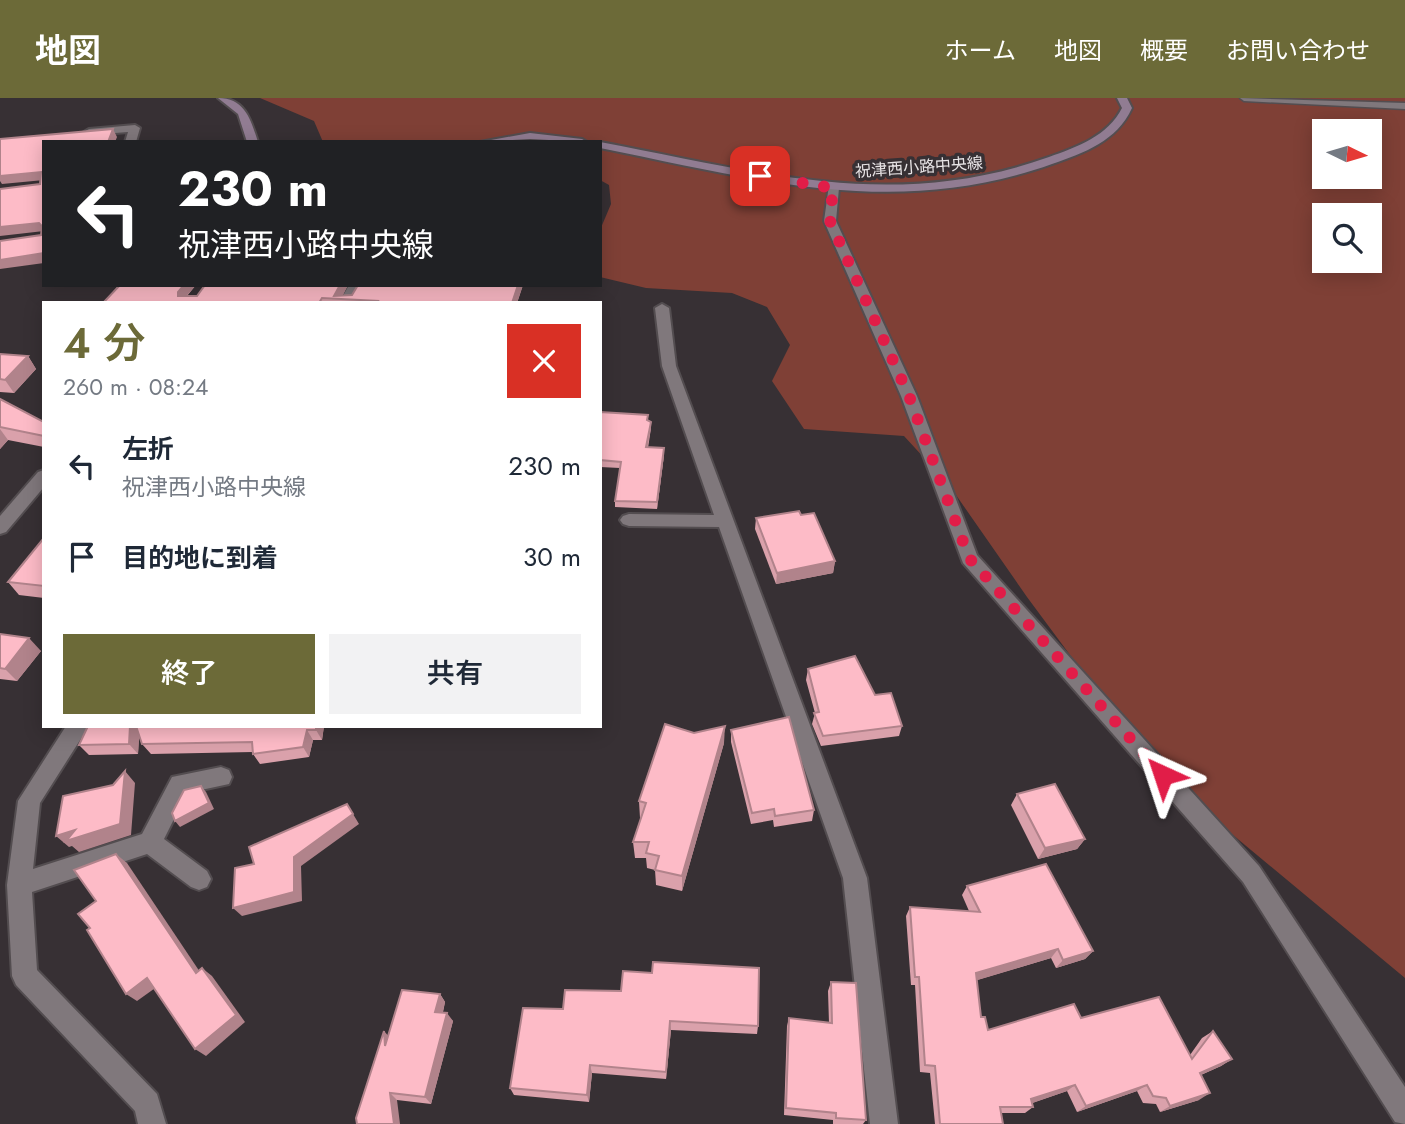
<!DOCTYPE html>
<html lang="ja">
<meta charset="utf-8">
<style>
:root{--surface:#fff;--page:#f2f2f3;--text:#1f2937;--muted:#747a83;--accent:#6c6a38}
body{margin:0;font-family:Jost,"Noto Sans JP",sans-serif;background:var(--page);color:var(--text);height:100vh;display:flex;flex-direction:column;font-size:26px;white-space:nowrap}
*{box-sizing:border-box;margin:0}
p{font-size:23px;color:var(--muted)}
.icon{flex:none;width:38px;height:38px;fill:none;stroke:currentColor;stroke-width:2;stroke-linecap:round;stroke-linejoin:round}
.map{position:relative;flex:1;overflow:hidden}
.panel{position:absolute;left:42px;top:203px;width:560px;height:427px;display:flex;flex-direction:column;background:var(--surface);border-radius:0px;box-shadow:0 4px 18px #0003}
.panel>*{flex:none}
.hud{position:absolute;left:42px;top:42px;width:560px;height:147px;border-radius:0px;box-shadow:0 4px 18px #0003;background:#202124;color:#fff;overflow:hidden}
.needle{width:46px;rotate:95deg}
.buttons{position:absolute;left:1312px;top:21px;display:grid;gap:14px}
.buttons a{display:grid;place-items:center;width:70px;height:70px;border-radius:0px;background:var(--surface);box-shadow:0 4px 18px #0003;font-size:35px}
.pin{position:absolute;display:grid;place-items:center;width:60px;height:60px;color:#fff;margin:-30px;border-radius:14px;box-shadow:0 4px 10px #0006}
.me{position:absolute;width:77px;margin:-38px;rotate:318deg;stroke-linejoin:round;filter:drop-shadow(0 0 5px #0008)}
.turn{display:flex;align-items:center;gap:24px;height:147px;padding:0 21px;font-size:32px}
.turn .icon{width:91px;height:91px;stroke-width:2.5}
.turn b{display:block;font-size:49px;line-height:60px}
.round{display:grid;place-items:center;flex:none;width:74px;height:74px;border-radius:0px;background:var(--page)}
.overview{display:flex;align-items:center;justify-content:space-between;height:119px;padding:0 21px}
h1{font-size:42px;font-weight:600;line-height:52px;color:var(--accent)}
.cta{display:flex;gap:14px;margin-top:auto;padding:14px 21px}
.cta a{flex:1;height:80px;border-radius:0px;background:var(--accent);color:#fff;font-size:28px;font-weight:600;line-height:80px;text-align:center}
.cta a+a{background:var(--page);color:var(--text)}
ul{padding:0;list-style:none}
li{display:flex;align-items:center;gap:21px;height:91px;padding:0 21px}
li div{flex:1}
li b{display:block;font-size:26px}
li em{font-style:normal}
header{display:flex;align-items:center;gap:42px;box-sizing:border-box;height:98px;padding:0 35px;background:var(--accent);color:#fff}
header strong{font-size:33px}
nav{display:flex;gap:38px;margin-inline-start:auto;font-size:24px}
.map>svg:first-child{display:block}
.green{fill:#7f4036;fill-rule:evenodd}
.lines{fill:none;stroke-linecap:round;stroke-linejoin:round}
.service-casing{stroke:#534d50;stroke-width:3}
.minor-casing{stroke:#534d50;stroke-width:4}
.secondary-casing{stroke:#534d50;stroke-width:4}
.service{fill:#80787c;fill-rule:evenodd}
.minor{fill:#80787c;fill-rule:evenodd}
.secondary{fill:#917c92;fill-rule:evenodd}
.wall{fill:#daa1ab}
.shaded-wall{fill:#b1838b}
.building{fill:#fdbbc7;stroke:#b1838b;stroke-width:2}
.route{stroke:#e11d48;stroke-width:12;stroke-dasharray:0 21.6}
.labels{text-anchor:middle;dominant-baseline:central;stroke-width:7;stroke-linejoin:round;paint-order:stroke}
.far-street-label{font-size:16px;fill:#e8e4e6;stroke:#373034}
</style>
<header>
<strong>地図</strong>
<nav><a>ホーム</a><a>地図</a><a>概要</a><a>お問い合わせ</a></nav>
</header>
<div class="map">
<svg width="1405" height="1026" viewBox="0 0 1405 1026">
<rect width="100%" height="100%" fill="#373034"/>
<path class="green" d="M260,0H1405V880L1156,673L1027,499L949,387L904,338L804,331L772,283L790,247L767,209L732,195L646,190L600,179V132L611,106L609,87L600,82V44H323L314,23ZM1325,33H1370V79H1325ZM1325,117H1370V163H1325Z"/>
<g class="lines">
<g class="service-casing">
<polygon id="service" points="1240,0 1405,5 1405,11 1244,3"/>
</g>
<g class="minor-casing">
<g id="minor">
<polygon points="135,27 140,30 136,44 125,44 128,34 89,37 84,34 89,31"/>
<polygon points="829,87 839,90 836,123 917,298 977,457 1259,768 1405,989 1405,1026 1395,1024 1243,784 963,465 901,298 824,123"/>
<polygon points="349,187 363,187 353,205 339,205"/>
<polygon points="662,206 669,210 676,268 867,780 898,1026 870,1026 843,780 719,429 629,428 623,426 620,422 623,418 629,416 714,417 662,268 655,210"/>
<polygon points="44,372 44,389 6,434 0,436 0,418 38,374"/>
<polygon points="66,628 89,628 40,705 33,771 142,736 172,679 221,669 229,672 232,679 229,686 187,695 164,741 207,773 211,781 207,789 199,792 191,789 147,756 32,794 37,872 157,996 166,1026 138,1026 135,1013 16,887 12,878 7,787 18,703"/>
</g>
</g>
<g class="secondary-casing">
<g id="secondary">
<path d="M218,0C245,0 251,22 258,44H247L238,16Z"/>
<path d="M1117,0H1127L1132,10C1117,43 1084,55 1052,66C895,122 756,81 600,50V44C756,73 892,115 1049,59C1077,49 1108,38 1122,10Z"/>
<polygon points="530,35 582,41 587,44 530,41 480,44"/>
</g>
</g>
<use href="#service" class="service"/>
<use href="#minor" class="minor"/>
<use href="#secondary" class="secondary"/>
</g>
<g class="wall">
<polygon points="119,187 196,187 187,198 348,187 342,198 523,187 517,205 103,205"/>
<polygon points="0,256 28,258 36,271 14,295 0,294"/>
<polygon points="0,301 44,324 44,349 8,342 0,351"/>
<polygon points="600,314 648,323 651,330 648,350 664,350 664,357 657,411 615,409 615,403 620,370 600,369"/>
<polygon points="801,417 835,463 833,475 776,486 755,431 756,420"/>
<polygon points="44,441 44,500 19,497 8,484"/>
<polygon points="0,536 41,553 17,583 0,581"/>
<polygon points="808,571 875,597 902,628 899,638 821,648 812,626 815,615 806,582"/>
<polygon points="88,628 324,628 322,642 313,642 309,659 260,666 253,656 253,654 151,656 142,646 139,637 138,656 89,657 79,647"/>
<polygon points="731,632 814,712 812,723 774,729 773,722 751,726 731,644"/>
<polygon points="724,645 682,793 656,787 655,772 647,770 646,760 635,760 633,744 641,720 640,720 639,703"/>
<polygon points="1017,696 1085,741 1077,751 1038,761 1011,707"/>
<polygon points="967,788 1093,853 1085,861 1056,870 1051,860 977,882 981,919 988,932 1081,920 1190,957 1202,940 1213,933 1232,961 1221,968 1201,977 1199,1002 1160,1014 1156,1006 1143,1005 1137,993 1077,1014 1067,993 1032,1005 1033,1009 1025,1015 1001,1015 1003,1026 935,1026 930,975 920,974 915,887 911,887 906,818 910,809 969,813 962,797"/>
<polygon points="831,884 866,1022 863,1026 833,1026 833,1022 784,1017 787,928 789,920 829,925 828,893"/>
<polygon points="440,896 445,904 443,914 453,923 431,1006 397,1002 356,1020 388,938"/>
<polygon points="523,910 758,928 757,936 671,932 666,981 592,975 589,1004 514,997 510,990"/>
</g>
<g class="shaded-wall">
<polygon points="113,31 117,39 115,44 108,44"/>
<polygon points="0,73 41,74 44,82 2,86 0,83"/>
<polygon points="39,125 44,133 0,138 0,129"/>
<polygon points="44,155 44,165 0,171 0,162"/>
<polygon points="184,187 196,187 182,203 178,198 178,194"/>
<polygon points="340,187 348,187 341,201 334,198"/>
<polygon points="518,187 523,187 517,205 512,205"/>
<polygon points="28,258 36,271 14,295 5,282"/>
<polygon points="651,324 651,330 646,356 646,349"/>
<polygon points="0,331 8,342 0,351"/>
<polygon points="664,350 664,357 657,411 657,404"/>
<polygon points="835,463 833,475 776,486 777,475"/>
<polygon points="29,540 41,553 17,583 5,571"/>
<polygon points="130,628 140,628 138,656 129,646"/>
<polygon points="316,628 324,628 322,642 316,632"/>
<polygon points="725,628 724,645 682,793 682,778"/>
<polygon points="307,632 313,642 309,659 303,649"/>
<polygon points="125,673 135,685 131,737 79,754 72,748 69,749 56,738 75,732"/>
<polygon points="201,688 206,694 214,711 180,729 175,723"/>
<polygon points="347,706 359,726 301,768 302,803 242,818 233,810 294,759"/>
<polygon points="1085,741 1077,751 1038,761 1045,750"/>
<polygon points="116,756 127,765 206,883 196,875"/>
<polygon points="1058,851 1051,860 971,884 976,875"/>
<polygon points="1093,853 1085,861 1056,870 1063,862"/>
<polygon points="202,870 212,878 245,924 206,958 195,951"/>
<polygon points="147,880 158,888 137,903 126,896"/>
<polygon points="440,896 445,904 441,922 435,914"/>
<polygon points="447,915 453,923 431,1006 425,999"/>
<polygon points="670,923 671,932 666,981 666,974"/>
<polygon points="384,933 391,941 385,948"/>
<polygon points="1232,961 1221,968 1189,982 1200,975"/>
<polygon points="590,967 592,975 589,1004 587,997"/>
<polygon points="1075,987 1067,993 1024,1008 1031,1001"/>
<polygon points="1147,987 1137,993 1077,1014 1086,1008"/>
<polygon points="390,995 397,1002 400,1026 394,1026"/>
<polygon points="1210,995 1199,1002 1160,1014 1170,1008"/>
</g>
<g class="building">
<polygon points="113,31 108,44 44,44 44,155 0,162 0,143 41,137 42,128 39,125 0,129 0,91 40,86 41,74 0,78 0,41"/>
<polygon points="120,187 184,187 178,194 178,198 197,198 205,187 340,187 334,198 352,197 358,187 518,187 512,205 377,205 378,203 322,200 319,205 103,205"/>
<polygon points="0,256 28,258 5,282 0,281"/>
<polygon points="0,301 44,324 44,338 0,329"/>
<polygon points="600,314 648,317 647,322 651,324 646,349 664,350 657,404 615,403 621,364 600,362"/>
<polygon points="799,413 801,417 814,415 835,463 777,475 756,420"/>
<polygon points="44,441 44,488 8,484 43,441"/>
<polygon points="0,536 29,540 5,571 0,570"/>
<polygon points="855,558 875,597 891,595 902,628 823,638 814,615 819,614 808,571"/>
<polygon points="789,619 814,712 775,718 774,711 752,715 731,632"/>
<polygon points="665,626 694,635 725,628 682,778 655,772 659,758 646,755 649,744 633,744 646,705 639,703"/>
<polygon points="88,628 130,628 129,646 79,647"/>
<polygon points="136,628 316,628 316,632 307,632 303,649 253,656 252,644 142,646"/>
<polygon points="125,673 120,726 66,743 75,732 56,738 63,698 113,687"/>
<polygon points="1055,686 1085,741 1045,750 1017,696"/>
<polygon points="201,688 209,705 175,723 172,715 184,692"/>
<polygon points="347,706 353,716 294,759 294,794 233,810 235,770 254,766 249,749"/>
<polygon points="116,756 196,875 202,870 236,917 195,951 147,880 126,896 87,832 90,830 78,816 96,803 74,772"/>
<polygon points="1046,766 1093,853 1063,862 1058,851 976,875 981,919 985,919 988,932 1074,906 1081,920 1159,899 1192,961 1213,933 1232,961 1200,975 1210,995 1170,1008 1166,1000 1153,998 1147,987 1086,1008 1075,987 1031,1001 1033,1009 1000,1009 1003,1026 940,1026 935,968 925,967 919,879 915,879 910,809 980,814 967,788"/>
<polygon points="653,864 759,870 758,928 670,923 666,974 590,967 587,997 510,990 523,910 563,911 565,892 621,893 623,873 652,875"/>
<polygon points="831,884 856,885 866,1022 836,1020 836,1015 786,1010 789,920 832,925"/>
<polygon points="402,892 440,896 435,914 447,915 425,999 390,995 394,1026 357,1026 356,1020 384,933 385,948"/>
</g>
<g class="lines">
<polyline class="route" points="760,78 833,90 830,123 909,298 969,460 1163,677"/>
</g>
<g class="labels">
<g class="far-street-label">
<text transform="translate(919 69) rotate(-4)">祝津西小路中央線</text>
</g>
</g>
</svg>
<div class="buttons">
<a><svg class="needle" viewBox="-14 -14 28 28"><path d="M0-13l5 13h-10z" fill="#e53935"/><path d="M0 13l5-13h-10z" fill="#747a83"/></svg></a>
<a><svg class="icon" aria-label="search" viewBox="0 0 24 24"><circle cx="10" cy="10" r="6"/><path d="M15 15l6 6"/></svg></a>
</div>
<div class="pin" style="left:760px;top:78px;background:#d93025"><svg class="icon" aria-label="arrive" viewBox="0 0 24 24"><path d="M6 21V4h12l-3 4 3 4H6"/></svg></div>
<svg class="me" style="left:1163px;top:677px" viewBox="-20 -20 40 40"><path d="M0-17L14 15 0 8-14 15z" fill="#e11d48" stroke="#fff" stroke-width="4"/></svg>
<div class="hud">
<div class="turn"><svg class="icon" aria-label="left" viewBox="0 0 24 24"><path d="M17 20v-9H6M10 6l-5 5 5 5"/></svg><div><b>230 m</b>祝津西小路中央線</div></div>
</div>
<section class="panel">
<div class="overview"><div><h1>4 分</h1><p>260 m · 08:24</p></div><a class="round" style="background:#d93025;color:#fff"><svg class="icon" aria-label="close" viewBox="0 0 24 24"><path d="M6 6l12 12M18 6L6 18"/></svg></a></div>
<ul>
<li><svg class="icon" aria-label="left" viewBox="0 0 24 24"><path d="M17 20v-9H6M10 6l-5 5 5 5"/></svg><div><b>左折</b><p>祝津西小路中央線</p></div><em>230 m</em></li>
<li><svg class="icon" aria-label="arrive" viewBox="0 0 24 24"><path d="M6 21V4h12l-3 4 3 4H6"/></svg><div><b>目的地に到着</b></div><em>30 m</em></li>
</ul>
<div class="cta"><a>終了</a><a>共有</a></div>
</section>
</div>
